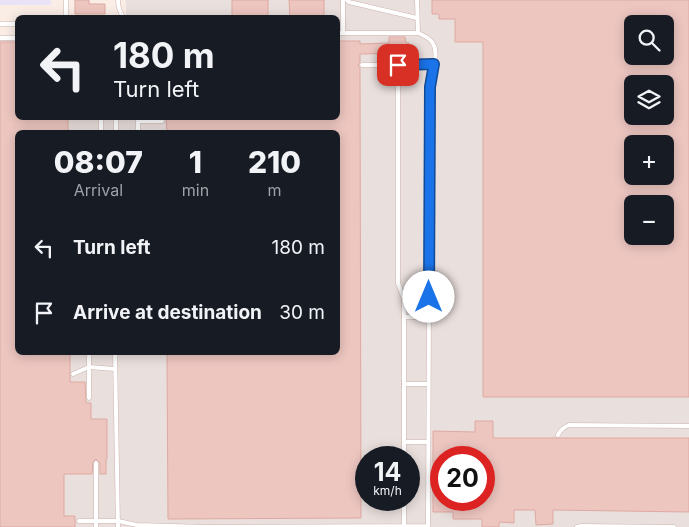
<!DOCTYPE html>
<meta charset="utf-8">
<style>
:root{--surface:#171b24;--page:#20242c;--text:#f1f3f6;--muted:#9ea1a6}
body{margin:0;font-family:Inter,sans-serif;background:var(--page);color:var(--text);height:100vh;display:flex;flex-direction:column;font-size:19px;white-space:nowrap}
*{box-sizing:border-box;margin:0}
p{font-size:16px;color:var(--muted)}
.icon{flex:none;width:28px;height:28px;fill:none;stroke:currentColor;stroke-width:2;stroke-linecap:round;stroke-linejoin:round}
.map{position:relative;flex:1;overflow:hidden}
.panel{position:absolute;left:15px;top:130px;width:325px;height:225px;display:flex;flex-direction:column;background:var(--surface);border-radius:8px;box-shadow:0 2px 12px #0003}
.panel>*{flex:none}
.hud{position:absolute;left:15px;top:15px;width:325px;height:105px;border-radius:8px;box-shadow:0 2px 12px #0003;background:#171b24;color:var(--text);overflow:hidden}
.fabs{position:absolute;left:624px;top:15px;display:grid;gap:10px}
.fabs a{display:grid;place-items:center;width:50px;height:50px;border-radius:8px;background:var(--surface);box-shadow:0 2px 12px #0003;font-size:25px}
.speed{position:absolute;left:355px;top:446px;display:flex;gap:10px;font-size:25px;font-weight:700;text-align:center}
.speed>*{display:grid;place-content:center;width:65px;height:65px;border-radius:50%;background:var(--surface);box-shadow:0 2px 12px #0003;line-height:1}
.speed small{font-size:12px;font-weight:400}
.speed .limit{border:8px solid #d22;background:#fff;color:#111}
.pin{position:absolute;display:grid;place-items:center;width:42px;height:42px;color:#fff;margin:-21px;border-radius:10px;box-shadow:0 2px 8px #0006}
.me{position:absolute;width:55px;margin:-28px;rotate:0deg;stroke-linejoin:round;filter:drop-shadow(0 0 4px #0008)}
.turn{display:flex;align-items:center;gap:18px;height:105px;padding:0 15px;font-size:22px}
.turn .icon{width:65px;height:65px;stroke-width:2.5}
.turn b{display:block;font-size:35px;line-height:42px}
.eta{display:flex;justify-content:space-evenly;align-items:center;height:85px;text-align:center}
.eta b{font-size:30px;font-weight:800;line-height:35px}
ul{padding:0;list-style:none}
li{display:flex;align-items:center;gap:15px;height:65px;padding:0 15px}
li div{flex:1}
li b{display:block;font-size:19px}
li em{font-style:normal}
.map>svg:first-child{display:block}
.industrial{fill:#e9dfdc;fill-rule:evenodd}
.education{fill:#eae2f7}
.building{fill:#edc6c0;stroke:#dea9a2;fill-rule:evenodd}
.lines{fill:none;stroke-linecap:round;stroke-linejoin:round}
.lane-casing{stroke:#cdb5b0;stroke-width:5}
.lane{stroke:#fff;stroke-width:4}
.route-casing{stroke:#114b97;stroke-width:12}
.route{stroke:#1a73e8;stroke-width:9}
</style>
<div class="map">
<svg width="689" height="527" viewBox="0 0 689 527">
<rect width="100%" height="100%" fill="#faede6"/>
<path class="industrial" d="M126,0H689V527H0V37H17L18,118H338V18L126,17ZM632,24H665V56H632ZM632,84H665V116H632ZM18,132H338V352H18ZM632,144H665V176H632ZM632,204H665V236H632ZM366,458H409V500H366ZM441,458H484V500H441Z"/>
<rect class="education" x="0" y="0" width="51" height="5"/>
<g class="building">
<polygon points="75,0 89,0 89,4 105,4 105,14 75,14"/>
<rect x="232" y="0" width="36" height="18"/>
<polygon points="289,0 324,0 324,18 290,18"/>
<path d="M432,0H689V397H483V42H455V19H439V14H432ZM632,24H665V56H632ZM632,84H665V116H632ZM632,144H665V176H632ZM632,204H665V236H632Z"/>
<polygon points="389,37 405,37 406,43 409,43 409,53 360,54 360,62 358,65 360,68 361,518 168,519 167,352 338,352 338,132 167,132 166,118 338,118 338,41 360,41 360,44 389,43"/>
<polygon points="0,42 18,42 18,118 66,118 66,120 68,120 68,132 18,132 18,352 70,352 70,382 85,382 86,403 91,403 91,419 107,419 107,459 106,459 106,474 100,474 100,463 96,459 93,462 92,474 64,474 64,516 75,516 75,527 0,527"/>
<path d="M475,421H493V438H689V512L553,510V524L536,525L535,510H514V523L499,522V527H482V519H453V512H433V431L475,432ZM441,458H484V500H441Z"/>
</g>
<g class="lines">
<g class="lane-casing">
<g id="lane">
<polyline points="66,0 66,18"/>
<path d="M118,0C118,6 120,13 124,18"/>
<polyline points="347,0 349,2 417,18"/>
<polyline points="417,0 418,33"/>
<polyline points="0,24 18,24"/>
<polyline points="343,33 343,0"/>
<polyline points="0,38 18,38"/>
<polyline points="362,65 398,65"/>
<polyline points="101,132 101,118"/>
<polyline points="116,132 116,118"/>
<polyline points="138,132 138,121 162,121"/>
<polyline points="404,317 429,317"/>
<polyline points="89,352 89,398"/>
<polyline points="115,352 118,527"/>
<polyline points="73,374 89,367 115,369"/>
<polyline points="404,384 428,384"/>
<path d="M558,435C561,429 564,427 569,425L689,426"/>
<polyline points="404,442 428,442"/>
<polyline points="404,458 404,299 398,283 398,65 435,64"/>
<polyline points="404,500 404,526"/>
<path d="M79,521H118L137,525L207,527L428,526L430,87C432,75 440,52 432,42C428,37 423,35 418,33H338"/>
<polyline points="96,527 96,463"/>
<polyline points="577,527 581,526 674,527"/>
</g>
</g>
<use href="#lane" class="lane"/>
</g>
<g class="lines">
<g class="route-casing">
<polyline id="route" points="398,65 434,64 430,87 429,297"/>
</g>
<use href="#route" class="route"/>
</g>
</svg>
<div class="fabs">
<a><svg class="icon" aria-label="search" viewBox="0 0 24 24"><circle cx="10" cy="10" r="6"/><path d="M15 15l6 6"/></svg></a>
<a><svg class="icon" aria-label="layers" viewBox="0 0 24 24"><path d="M12 4l9 5-9 5-9-5zM3 14l9 5 9-5"/></svg></a>
<a>+</a>
<a>−</a>
</div>
<div class="speed"><div>14<small>km/h</small></div><div class="limit">20</div></div>
<div class="pin" style="left:398px;top:65px;background:#d93025"><svg class="icon" aria-label="arrive" viewBox="0 0 24 24"><path d="M6 21V4h12l-3 4 3 4H6"/></svg></div>
<svg class="me" style="left:429px;top:297px" viewBox="-20 -20 40 40"><circle r="19" fill="#fff"/><path d="M0-13L10 11 0 6-10 11z" fill="#1a73e8"/></svg>
<div class="hud">
<div class="turn"><svg class="icon" aria-label="left" viewBox="0 0 24 24"><path d="M17 20v-9H6M10 6l-5 5 5 5"/></svg><div><b>180 m</b>Turn left</div></div>
</div>
<section class="panel">
<div class="eta">
<div><b>08:07</b><p>Arrival</p></div>
<div><b>1</b><p>min</p></div>
<div><b>210</b><p>m</p></div>
</div>
<ul>
<li><svg class="icon" aria-label="left" viewBox="0 0 24 24"><path d="M17 20v-9H6M10 6l-5 5 5 5"/></svg><div><b>Turn left</b></div><em>180 m</em></li>
<li><svg class="icon" aria-label="arrive" viewBox="0 0 24 24"><path d="M6 21V4h12l-3 4 3 4H6"/></svg><div><b>Arrive at destination</b></div><em>30 m</em></li>
</ul>
</section>
</div>
